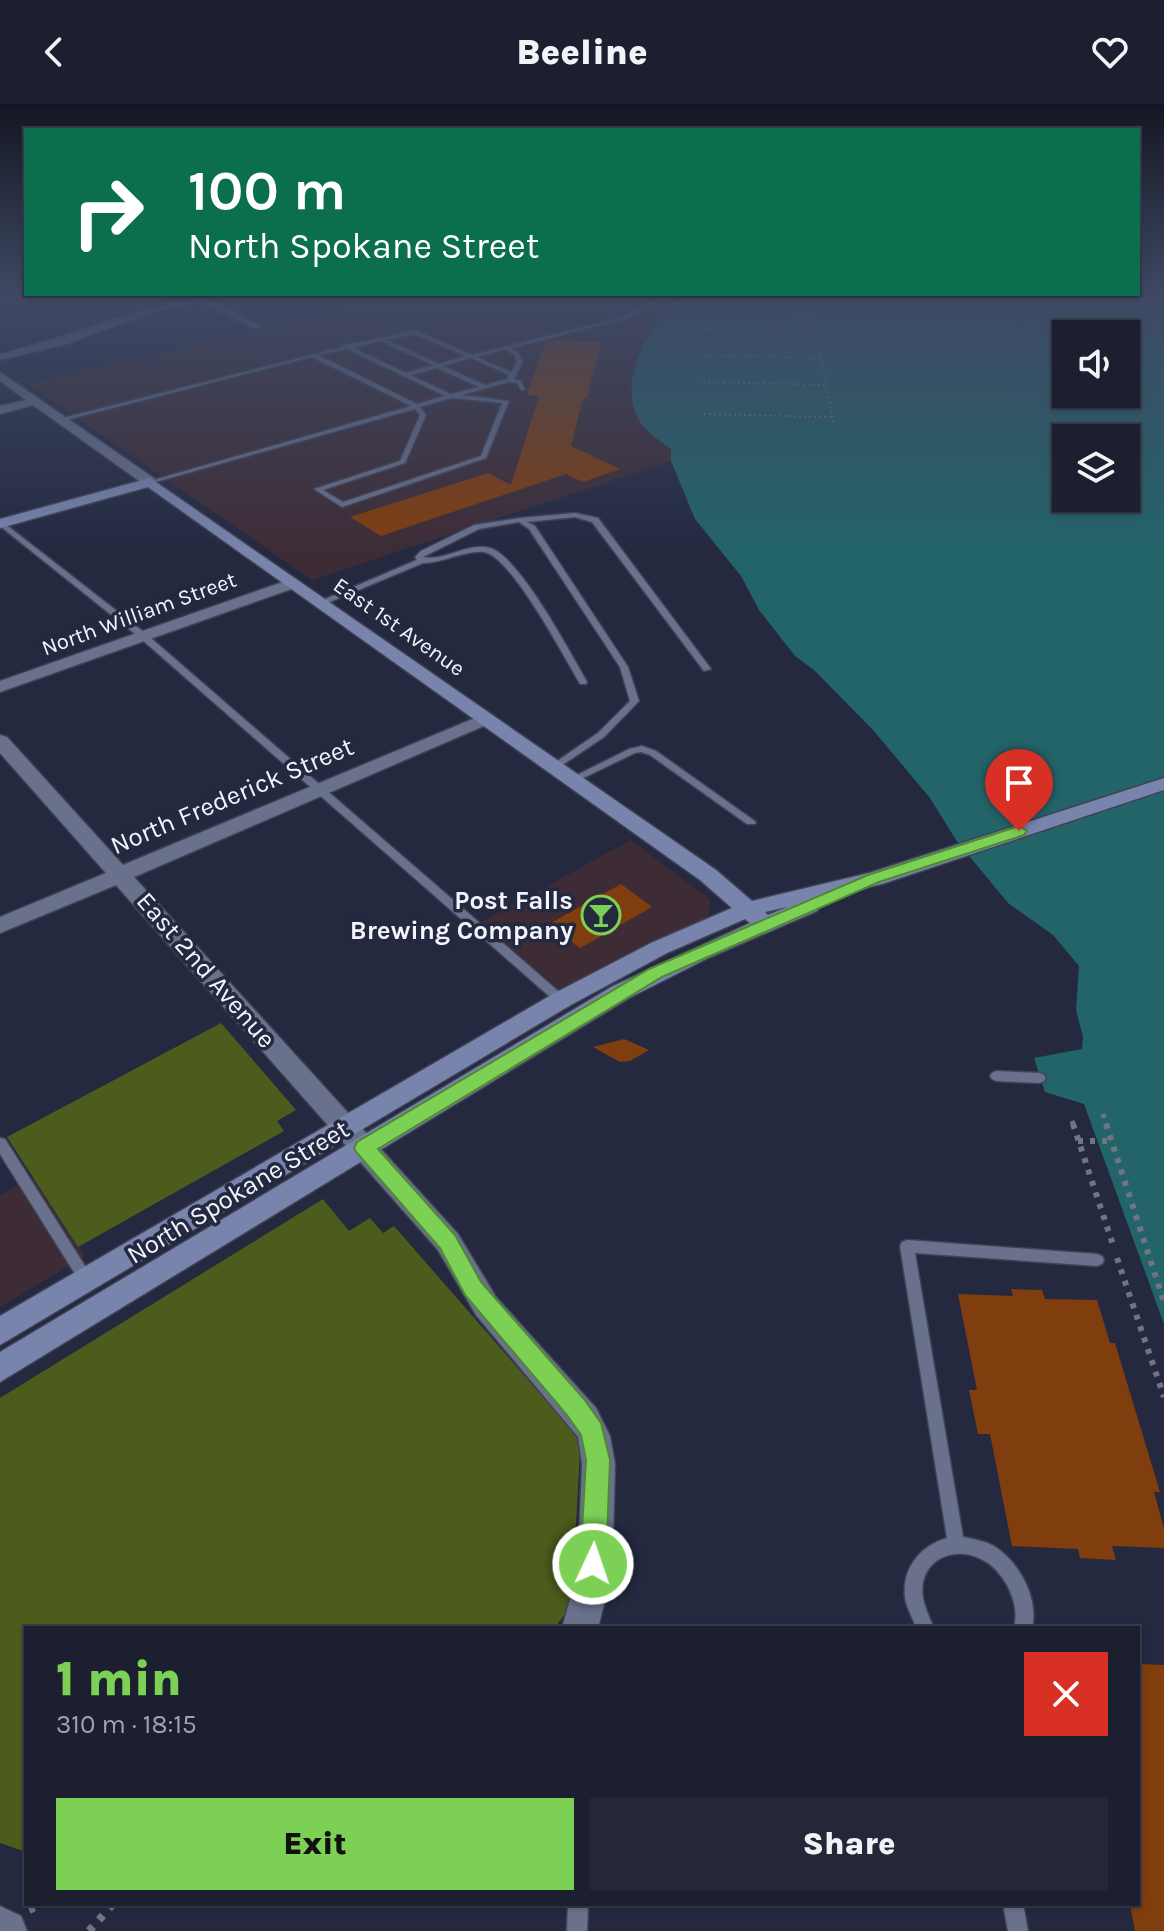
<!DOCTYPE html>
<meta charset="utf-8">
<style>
:root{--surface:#1b1f30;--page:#242738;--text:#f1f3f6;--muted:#a0a2ab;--line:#393d4c;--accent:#7cd155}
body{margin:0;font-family:Karla,sans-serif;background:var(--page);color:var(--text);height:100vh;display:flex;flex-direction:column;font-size:30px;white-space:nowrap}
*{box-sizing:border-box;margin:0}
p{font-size:26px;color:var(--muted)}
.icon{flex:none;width:44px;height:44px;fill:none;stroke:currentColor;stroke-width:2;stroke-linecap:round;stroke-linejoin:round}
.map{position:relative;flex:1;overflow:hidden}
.panel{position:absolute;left:24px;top:1522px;width:1116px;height:280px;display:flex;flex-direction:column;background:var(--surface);border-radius:0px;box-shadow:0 2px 6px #0004,0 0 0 2px var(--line)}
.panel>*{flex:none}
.hud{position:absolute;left:24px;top:24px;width:1116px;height:168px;border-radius:0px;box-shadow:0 2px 6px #0004,0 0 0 2px var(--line);background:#0b6e4f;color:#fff;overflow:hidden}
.buttons{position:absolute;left:1052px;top:216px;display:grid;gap:16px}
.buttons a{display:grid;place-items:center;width:88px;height:88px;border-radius:0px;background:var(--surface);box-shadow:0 2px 6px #0004,0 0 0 2px var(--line);font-size:40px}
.pin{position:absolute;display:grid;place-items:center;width:68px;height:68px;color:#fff;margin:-82px -34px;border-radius:50% 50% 50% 0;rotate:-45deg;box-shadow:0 0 8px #0007}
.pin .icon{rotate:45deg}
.me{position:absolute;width:88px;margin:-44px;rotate:3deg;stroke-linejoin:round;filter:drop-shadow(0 0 6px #0008)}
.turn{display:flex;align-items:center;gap:28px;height:168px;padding:0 32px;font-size:36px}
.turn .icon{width:104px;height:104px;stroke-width:2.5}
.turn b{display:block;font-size:56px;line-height:68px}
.round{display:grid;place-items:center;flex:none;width:84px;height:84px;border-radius:0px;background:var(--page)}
.headline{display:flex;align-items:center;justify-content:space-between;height:136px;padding:0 32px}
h1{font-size:48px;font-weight:800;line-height:60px;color:var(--accent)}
.button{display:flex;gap:16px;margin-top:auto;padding:16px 32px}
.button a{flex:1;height:92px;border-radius:0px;background:var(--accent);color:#111;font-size:32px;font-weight:800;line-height:92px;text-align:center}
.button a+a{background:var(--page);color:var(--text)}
header{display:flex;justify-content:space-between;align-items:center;height:104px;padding:0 32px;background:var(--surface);font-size:36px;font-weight:800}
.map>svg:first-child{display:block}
.commercial{fill:#3d2c36}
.green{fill:#4b5c1c}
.water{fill:#236469;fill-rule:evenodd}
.building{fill:#803d0e}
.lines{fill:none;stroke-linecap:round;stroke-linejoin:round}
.lane-casing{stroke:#3f4356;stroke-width:3}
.street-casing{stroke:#3f4356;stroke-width:3}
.secondary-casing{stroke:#3f4356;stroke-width:3}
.path-far3{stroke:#707486;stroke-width:2;stroke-dasharray:2 3;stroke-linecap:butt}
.path-far2{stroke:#707486;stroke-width:5;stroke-dasharray:4 6;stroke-linecap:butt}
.path-far1{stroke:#707486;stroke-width:6;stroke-dasharray:5 7;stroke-linecap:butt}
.path{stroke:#707486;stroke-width:8;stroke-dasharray:6 9;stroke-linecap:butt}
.lane{fill:#6a718c;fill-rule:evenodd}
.street{fill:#6a718c;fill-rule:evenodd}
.secondary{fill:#7984ad;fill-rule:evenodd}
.route{fill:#7cd155;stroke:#518837;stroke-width:2}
.labels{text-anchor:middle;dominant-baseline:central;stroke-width:7;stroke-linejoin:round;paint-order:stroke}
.far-street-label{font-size:22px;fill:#f2f4fe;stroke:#242940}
.street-label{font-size:26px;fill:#f2f4fe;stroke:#242940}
.poi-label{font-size:26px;font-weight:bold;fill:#f2f4fe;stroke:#242940;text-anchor:end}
</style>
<header><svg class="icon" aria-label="back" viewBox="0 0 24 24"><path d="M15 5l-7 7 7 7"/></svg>Beeline<svg class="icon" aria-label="heart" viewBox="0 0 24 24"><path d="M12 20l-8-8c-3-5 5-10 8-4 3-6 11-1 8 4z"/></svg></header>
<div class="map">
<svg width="1164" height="1827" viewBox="0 0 1164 1827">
<rect width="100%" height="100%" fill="#242940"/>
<g class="commercial">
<polygon points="393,194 680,194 662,207 665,341 671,345 671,357 312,476 28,280"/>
<polygon points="631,736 711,796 709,814 563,888 480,819"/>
<polygon points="34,1073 85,1152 0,1203 0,1091"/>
</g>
<g class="green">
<polygon points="221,919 296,1006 277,1017 284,1027 78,1143 7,1033"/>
<polygon points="323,1095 349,1127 370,1114 383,1129 394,1122 577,1332 580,1346 572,1494 568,1507 554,1524 26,1524 26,1748 0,1739 0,1294"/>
</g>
<path class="water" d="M680,194H1164V1220L1084,1000L1045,988L1034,954L1082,945L1083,933L1076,906L1079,862L1053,831L1008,799L956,736L930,694L873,626L814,566L795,552L759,506L741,472L695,415L671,357V345C656,334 639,324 634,305C623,267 651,216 680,194ZM1066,230H1126V290H1066ZM1066,334H1126V394H1066Z"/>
<g class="building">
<polygon points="554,236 601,238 587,294 583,294 571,342 620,365 583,378 566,370 381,432 350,413 488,369 511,381 539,292 527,291 545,239"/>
<polygon points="621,780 652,803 580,844 549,820"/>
<polygon points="624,935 649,946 630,957 620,958 593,943"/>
<polygon points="1011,1185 1042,1186 1045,1195 1097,1196 1110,1239 1115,1239 1160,1388 1154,1388 1164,1424 1164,1444 1112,1442 1116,1456 1080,1454 1078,1445 1012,1442 990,1330 978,1330 969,1286 977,1286 958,1190 1013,1192"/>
<polygon points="1138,1560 1164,1561 1164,1827 1135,1827 1130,1800 1138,1800"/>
</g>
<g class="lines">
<g class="lane-casing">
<g id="lane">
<path d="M659,194H665L630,214L511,244L518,249L523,258L516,270L517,271L513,275L521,277L525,286H521L517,279L509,278L462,291L509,297L486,354L342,403L314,385L400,357L420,311L415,305L152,379L147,378L411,302L312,253L62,317L59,315L343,243V241L376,235L378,232L382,234L415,226L472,251L626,212ZM414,230L466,252L438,260L387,236ZM381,237L433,261L406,269L353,244ZM347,245L445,292L417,300L318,251ZM505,245L514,251L517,258L511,268L477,253ZM471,254L509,271L507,275L485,281L443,262ZM437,264L479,283L451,290L411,271ZM452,294L502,299L481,352L343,398L323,386L405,359L426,311L420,303Z"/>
<path d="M575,409L598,414L711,565L704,567L592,418L575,413L527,418L535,422L628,563L639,597L604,633L558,664H552L550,662L598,629L630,597L620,563L529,425L519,418L479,425L423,453C445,458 467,438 490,444C519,452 571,550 587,578L586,580H580L579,578C564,553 511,452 484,448C466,446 443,459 423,459L325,500L318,498L417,456L415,453L421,447L474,421L520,414Z"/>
<polygon points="0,416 145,529 565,893 567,896 565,899 557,899 139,533 0,422"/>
<polygon points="642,642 656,647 756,718 755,720 747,720 650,651 641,648 635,649 577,677 571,677 569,675 629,645"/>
<polygon points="996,967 1040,969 1044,971 1046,974 1044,977 1040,979 996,977 992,975 990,972 992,969"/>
<polygon points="0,1034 5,1035 92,1173 94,1177 92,1181 87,1183 82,1181 0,1050"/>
<path d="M907,1136L1097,1150L1102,1152L1104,1156L1102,1160L1097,1162L915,1149L963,1433C973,1435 985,1437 994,1442C1019,1458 1039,1494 1032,1524H1014C1018,1508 1014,1495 1007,1481C1001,1471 993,1460 981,1455C951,1440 917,1459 923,1494C925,1504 930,1515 934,1524H916C913,1514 906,1503 905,1493C902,1464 920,1442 947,1434L900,1142L902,1138Z"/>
<polygon points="568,1800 588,1800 587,1827 567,1827"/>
<polygon points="1003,1800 1023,1800 1028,1827 1008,1827"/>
</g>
</g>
<g class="street-casing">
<g id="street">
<path d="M189,194H207L263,223L254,225L199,198L153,208L67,240L0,256V250C64,234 125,209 189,194Z"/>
<polygon points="0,268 155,375 155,381 145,381 33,301 0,310 0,302 26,296 0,277"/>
<polygon points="294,474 302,479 300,482 0,588 0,577"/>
<polygon points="487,609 496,614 493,618 134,773 458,1130 496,1193 596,1304 610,1332 615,1360 613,1435 607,1488 598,1524 562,1524 572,1488 579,1435 582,1360 578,1333 476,1211 438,1146 116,781 0,829 0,813 106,769 0,649 0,631 7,633 123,761"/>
<polygon points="0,1802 21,1812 27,1827 0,1827"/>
</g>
</g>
<g class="secondary-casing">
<path id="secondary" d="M150,374L716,766L752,797L869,769L1164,674V686L882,780L814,796L820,802L817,807L708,854L629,894L0,1278V1248L613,882L750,819L745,815L667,849L569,902L0,1241V1212L553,890L651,839L732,804L700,776L148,383L0,424V415ZM787,803L768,811L765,808Z"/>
</g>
<g class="path-far3">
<polyline points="811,194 834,322"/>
<polyline points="722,206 813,208"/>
<polyline points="700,225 817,228"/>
<polyline points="704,251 823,254"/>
<polyline points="703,278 827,281"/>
<polyline points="704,310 832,313"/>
</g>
<g class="path-far2">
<polyline points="1103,1010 1107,1022"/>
<polyline points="1072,1017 1074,1022"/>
</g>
<g class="path-far1">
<polyline points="1073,1020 1114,1144"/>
<polyline points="1106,1020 1164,1198"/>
<polyline points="1078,1037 1113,1037"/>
<polyline points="1117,1154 1164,1293"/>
</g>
<g class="path">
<polyline points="29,1806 42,1800"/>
<polyline points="89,1827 113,1800"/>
</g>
<use href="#lane" class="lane"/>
<use href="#street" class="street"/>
<use href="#secondary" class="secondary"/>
</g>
<linearGradient id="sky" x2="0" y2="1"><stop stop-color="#141723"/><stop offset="0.43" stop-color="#3f4964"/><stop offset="1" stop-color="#3f4964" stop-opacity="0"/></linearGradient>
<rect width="1164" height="449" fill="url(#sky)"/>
<polygon class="route" points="1019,722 1027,727 1024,731 879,778 662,873 378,1045 455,1131 481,1178 584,1295 601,1319 610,1356 606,1460 602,1469 593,1473 583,1469 580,1460 586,1356 581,1331 567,1311 465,1191 440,1144 357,1049 354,1044 357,1038 649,865 868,771"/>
<defs>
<g id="bar-ring" transform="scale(2)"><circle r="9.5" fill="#242940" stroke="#7cd155" stroke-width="1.5"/><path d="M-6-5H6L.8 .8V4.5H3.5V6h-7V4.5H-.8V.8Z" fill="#7cd155"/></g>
</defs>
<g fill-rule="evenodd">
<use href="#bar-ring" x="601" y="811"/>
</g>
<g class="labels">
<g class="far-street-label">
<text transform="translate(139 510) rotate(-20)">North William Street</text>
<text transform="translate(399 523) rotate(35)">East 1st Avenue</text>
</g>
<g class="street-label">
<text transform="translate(232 692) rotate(-23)">North Frederick Street</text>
<text transform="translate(206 866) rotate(49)">East 2nd Avenue</text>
<text transform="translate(238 1088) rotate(-31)">North Spokane Street</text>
</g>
<g class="poi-label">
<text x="573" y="796">Post Falls<tspan x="573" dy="30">Brewing Company</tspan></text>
</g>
</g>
</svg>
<div class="buttons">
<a><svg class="icon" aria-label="sound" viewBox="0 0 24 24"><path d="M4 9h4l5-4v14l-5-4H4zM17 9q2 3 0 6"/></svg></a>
<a><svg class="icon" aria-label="layers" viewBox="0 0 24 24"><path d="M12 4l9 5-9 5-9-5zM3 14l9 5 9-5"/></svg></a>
</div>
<div class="pin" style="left:1019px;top:727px;background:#d93025"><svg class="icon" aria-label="arrive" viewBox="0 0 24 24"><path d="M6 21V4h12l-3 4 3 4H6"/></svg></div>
<svg class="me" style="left:593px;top:1460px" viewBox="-20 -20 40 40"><circle r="17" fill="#7cd155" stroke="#fff" stroke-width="3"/><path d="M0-11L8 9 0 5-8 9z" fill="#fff"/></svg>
<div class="hud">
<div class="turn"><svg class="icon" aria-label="right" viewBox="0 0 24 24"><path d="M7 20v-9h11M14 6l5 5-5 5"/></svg><div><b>100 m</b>North Spokane Street</div></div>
</div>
<section class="panel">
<div class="headline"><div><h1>1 min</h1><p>310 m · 18:15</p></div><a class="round" style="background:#d93025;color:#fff"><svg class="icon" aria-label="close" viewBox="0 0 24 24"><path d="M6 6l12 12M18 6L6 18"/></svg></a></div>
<div class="button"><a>Exit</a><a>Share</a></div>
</section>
</div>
